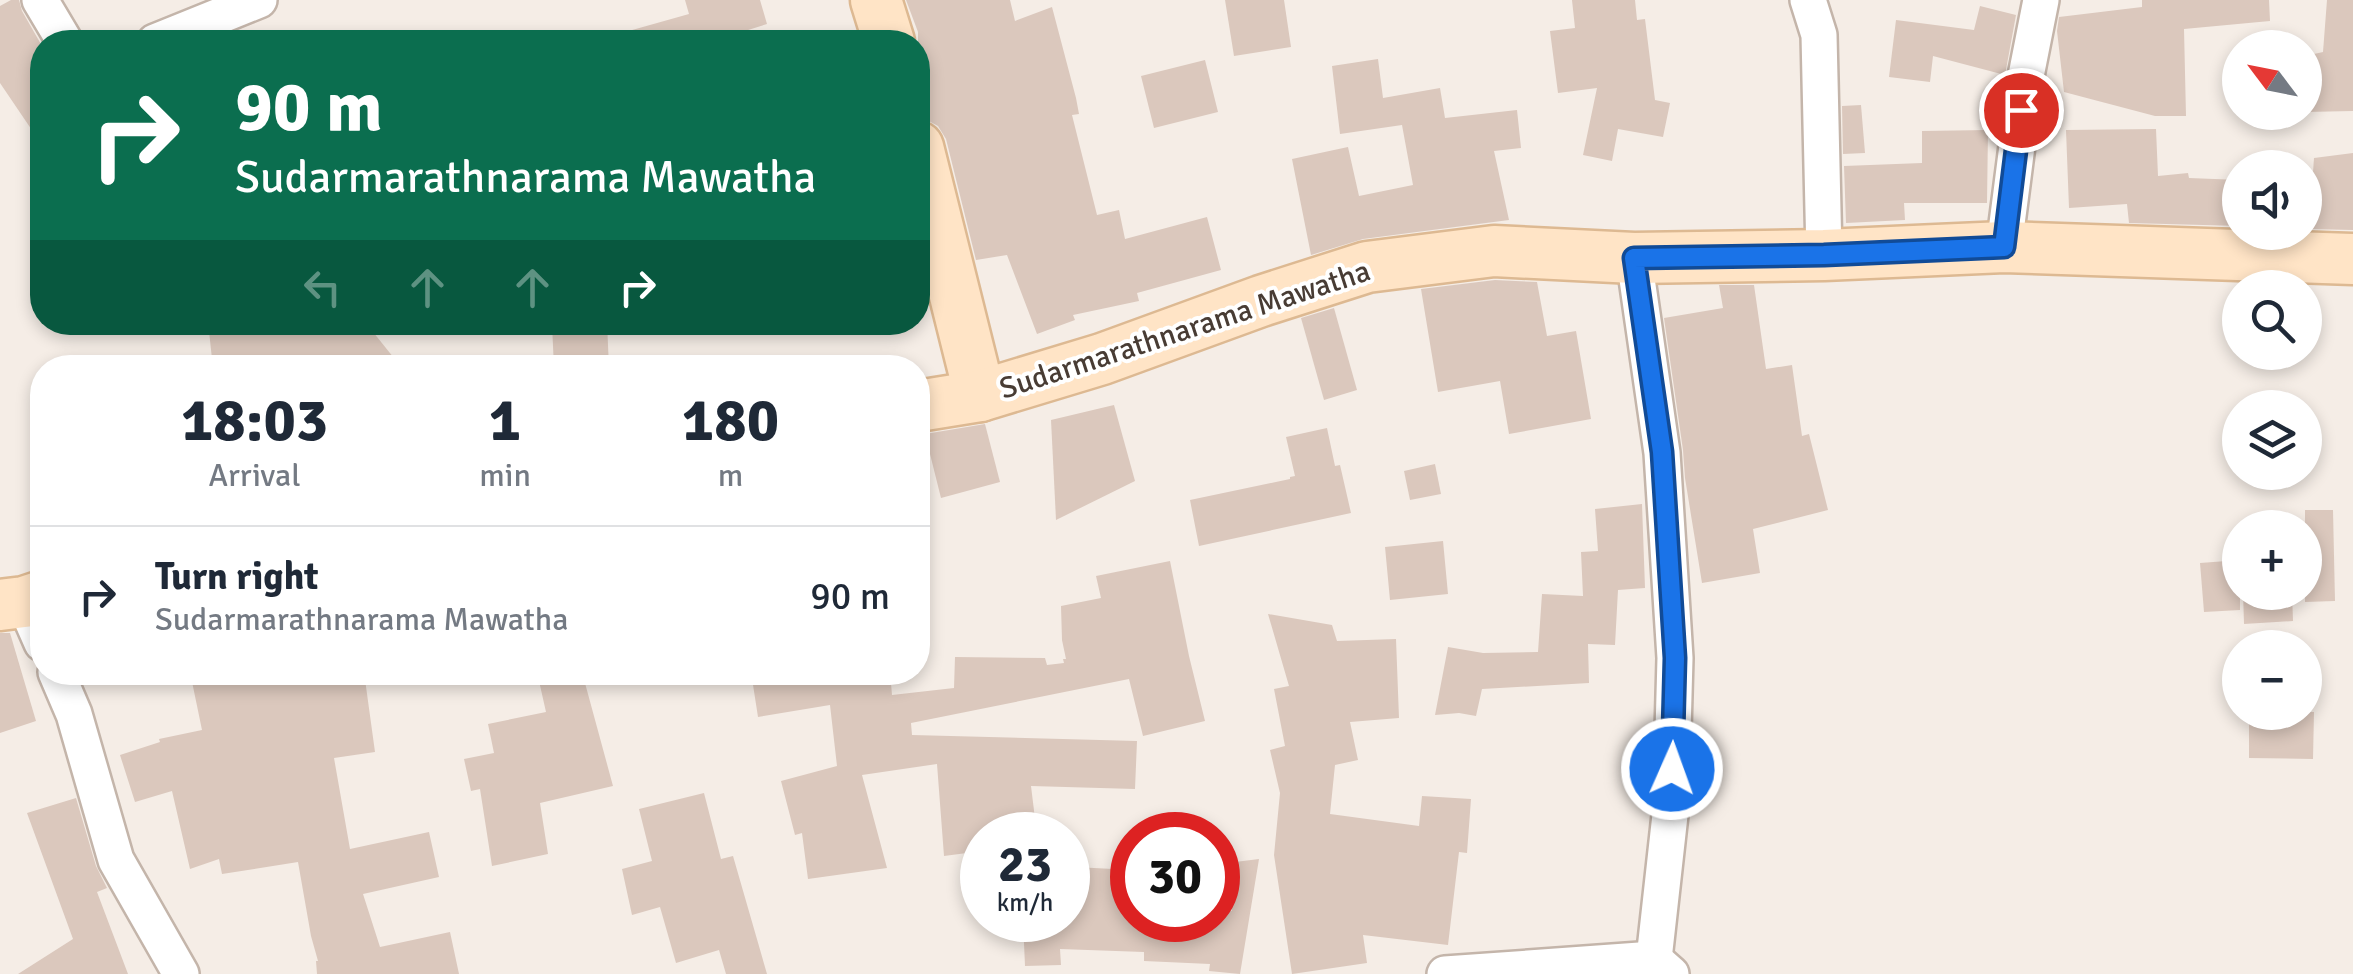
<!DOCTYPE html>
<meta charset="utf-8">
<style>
:root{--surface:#fff;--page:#f6f6f7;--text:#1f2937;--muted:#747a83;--line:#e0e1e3}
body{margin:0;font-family:Signika,sans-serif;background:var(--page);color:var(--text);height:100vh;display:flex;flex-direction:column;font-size:38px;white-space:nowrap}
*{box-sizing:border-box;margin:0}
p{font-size:32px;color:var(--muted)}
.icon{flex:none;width:55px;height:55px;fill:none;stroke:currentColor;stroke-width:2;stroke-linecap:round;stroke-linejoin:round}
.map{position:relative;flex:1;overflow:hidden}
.sheet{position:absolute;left:30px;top:355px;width:900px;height:330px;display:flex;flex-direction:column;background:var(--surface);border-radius:40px;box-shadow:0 5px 15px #0003}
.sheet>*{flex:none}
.guide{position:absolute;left:30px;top:30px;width:900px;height:305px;border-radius:40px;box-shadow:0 5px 15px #0003;background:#0b6e4f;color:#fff;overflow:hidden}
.needle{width:65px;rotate:302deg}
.fabs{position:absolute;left:2222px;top:30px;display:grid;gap:20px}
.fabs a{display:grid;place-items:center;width:100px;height:100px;border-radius:50%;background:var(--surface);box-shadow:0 5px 15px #0003;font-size:50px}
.speed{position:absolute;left:960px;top:812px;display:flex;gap:20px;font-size:50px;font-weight:700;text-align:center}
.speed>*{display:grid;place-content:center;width:130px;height:130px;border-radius:50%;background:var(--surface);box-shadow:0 5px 15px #0003;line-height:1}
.speed small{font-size:25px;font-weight:400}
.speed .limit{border:15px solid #d22;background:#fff;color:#111}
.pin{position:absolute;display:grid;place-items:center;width:85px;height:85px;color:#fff;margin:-42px;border:5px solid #fff;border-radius:50%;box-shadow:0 2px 10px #0007}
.me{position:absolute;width:110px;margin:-55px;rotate:2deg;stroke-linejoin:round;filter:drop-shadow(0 0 8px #0008)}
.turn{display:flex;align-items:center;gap:35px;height:210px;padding:0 40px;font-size:45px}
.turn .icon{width:130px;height:130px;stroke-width:2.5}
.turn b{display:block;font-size:70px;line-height:85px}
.lanes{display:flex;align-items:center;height:95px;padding:0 40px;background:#0003;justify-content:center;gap:50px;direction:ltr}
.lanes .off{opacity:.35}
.eta{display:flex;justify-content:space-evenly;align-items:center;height:170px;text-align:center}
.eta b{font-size:60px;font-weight:700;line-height:70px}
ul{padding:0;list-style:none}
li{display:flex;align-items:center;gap:30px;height:140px;padding:0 40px;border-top:2px solid var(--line)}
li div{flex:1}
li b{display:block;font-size:38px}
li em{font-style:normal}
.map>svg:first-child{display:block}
.building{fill:#dbc8bd}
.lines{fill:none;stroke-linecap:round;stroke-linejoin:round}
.street-casing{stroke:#c4b5aa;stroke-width:40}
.secondary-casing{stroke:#ddb992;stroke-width:55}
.street{stroke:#fff;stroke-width:35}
.secondary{stroke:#ffe4c6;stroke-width:50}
.route-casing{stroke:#114b97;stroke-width:25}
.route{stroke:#1a73e8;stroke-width:18}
.labels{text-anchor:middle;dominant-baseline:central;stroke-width:8;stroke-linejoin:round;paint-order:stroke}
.street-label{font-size:30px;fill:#483c34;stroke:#fff}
</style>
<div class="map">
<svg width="2353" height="974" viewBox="0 0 2353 974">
<rect width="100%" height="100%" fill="#f5ede6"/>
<g class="building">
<polygon points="11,0 19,0 22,11 42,46 42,145 0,83 0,6"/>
<polygon points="685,0 760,0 767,24 710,42 619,42 618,34 689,14"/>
<polygon points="906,0 1010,0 1015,21 1052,7 1076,98 1079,114 1072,115 1097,215 1119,210 1125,239 1207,217 1221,270 1137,293 1139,301 1073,315 1075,320 1037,334 1007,255 976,260 946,139 938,126 927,120 918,119 918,32"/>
<polygon points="1225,0 1284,0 1291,47 1234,56"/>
<polygon points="1572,0 1635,0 1637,20 1645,19 1655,100 1670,103 1663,137 1618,129 1612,161 1583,155 1597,88 1558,93 1550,31 1575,28"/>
<polygon points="2142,0 2269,0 2270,21 2184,29 2186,116 2155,116 2064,92 2057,31 2059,17 2142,7"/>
<polygon points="2327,0 2353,0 2353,111 2305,112 2305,56 2323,52"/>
<polygon points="1980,6 2016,15 2005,75 1933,56 1930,82 1889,77 1896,20 1974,30"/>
<polygon points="1378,59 1383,98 1440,88 1445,118 1517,110 1521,148 1494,151 1509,220 1363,239 1311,255 1292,159 1348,147 1359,196 1413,185 1402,125 1340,134 1332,66"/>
<polygon points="1205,60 1218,112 1154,128 1141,76"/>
<polygon points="1861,105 1865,153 1843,154 1842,106"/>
<polygon points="2156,129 2158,176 2188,173 2189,178 2240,180 2240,226 2129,223 2127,204 2069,208 2066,130"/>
<polygon points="1988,130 1987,203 1904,203 1905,220 1846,223 1844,166 1922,163 1922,131"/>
<polygon points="2353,153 2353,230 2309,229 2314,158"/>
<polygon points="1495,280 1537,282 1547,336 1576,331 1591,419 1509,434 1500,381 1438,392 1421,289"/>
<polygon points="1719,285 1754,285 1766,369 1792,365 1802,436 1809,434 1828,510 1753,529 1760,573 1702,583 1685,478 1683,450 1664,318 1723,308"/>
<polygon points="1334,308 1357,390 1324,400 1301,318"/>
<polygon points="208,322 365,322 402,368 213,368"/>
<polygon points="581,322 607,322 609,368 554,368 552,324"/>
<polygon points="1114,405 1135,481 1056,520 1051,420"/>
<polygon points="985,424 1000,482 941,498 925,434"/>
<polygon points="1327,428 1335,466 1340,465 1351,513 1199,546 1190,500 1290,479 1290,477 1295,476 1286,437"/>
<polygon points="1435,464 1441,494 1410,500 1404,471"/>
<polygon points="1642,504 1645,588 1618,590 1615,645 1588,644 1589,683 1482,689 1476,716 1459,713 1435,715 1448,647 1483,653 1538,652 1542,594 1583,596 1581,552 1598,551 1595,509"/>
<polygon points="2305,510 2333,510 2335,601 2305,602"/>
<polygon points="1443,541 1448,594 1390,600 1385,547"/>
<polygon points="2240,560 2240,610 2204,612 2200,563"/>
<polygon points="1170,561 1189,656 1205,721 1143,736 1129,679 911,723 912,735 1137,741 1135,789 1031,786 1037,835 982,835 982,851 944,856 937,764 862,775 887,868 808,879 802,833 795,835 781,781 837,766 830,705 758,717 751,672 890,672 892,695 954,688 955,657 1045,658 1047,665 1064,663 1063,659 1066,659 1062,640 1061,606 1101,598 1096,576"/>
<polygon points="2243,592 2292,592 2293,621 2244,624"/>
<polygon points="1268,614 1332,625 1337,641 1396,639 1399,718 1350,722 1358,760 1335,765 1330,814 1419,826 1422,796 1471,799 1467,853 1459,852 1448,945 1363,935 1367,963 1292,974 1274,855 1280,793 1270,750 1285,746 1274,689 1289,686"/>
<polygon points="0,633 10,633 36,721 0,733"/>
<polygon points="190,672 364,672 375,752 334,758 350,849 429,832 439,877 363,894 380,947 450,932 459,974 317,974 316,961 318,961 311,936 298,862 222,874 219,859 190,869 172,791 135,802 120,755 160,742 159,739 202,730"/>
<polygon points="537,672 582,672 613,786 540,803 548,854 492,866 480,789 471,791 464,759 494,753 488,724 546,712"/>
<polygon points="2249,712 2314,712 2313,759 2249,758"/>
<polygon points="704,793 721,859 733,856 767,974 726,974 719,950 676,963 660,907 632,915 622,869 652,861 639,809"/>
<polygon points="76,798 96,866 107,888 97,892 128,974 18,974 73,939 27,813"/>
<polygon points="1259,859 1240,974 1209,971 1210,964 1144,961 1144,952 1060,949 1061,965 1025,966 1023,920 1073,920 1075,867 1132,870 1132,920 1218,920 1219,909 1232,911 1227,863"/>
</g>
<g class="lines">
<g class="street-casing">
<g id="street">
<polyline points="40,0 65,42"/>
<polyline points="1808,0 1819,35 1824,255"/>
<polyline points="155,42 259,0"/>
<polyline points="2004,247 2026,76 2041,0"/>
<polyline points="1634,258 1662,453 1675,658 1671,806 1654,959"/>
<polyline points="24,602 42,643"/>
<polyline points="56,672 74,714 116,860 181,974"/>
<polyline points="1445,974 1654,959 1671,974"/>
</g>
</g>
<g class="secondary-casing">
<g id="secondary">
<polyline points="876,0 889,42"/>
<polyline points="918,147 980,396"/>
<polyline points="918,406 980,396 1102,359 1261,301 1367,267 1494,251 1634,258 1824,255 2004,247 2353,259"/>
<polyline points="0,605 24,602 42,596"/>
</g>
</g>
<use href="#street" class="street"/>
<use href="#secondary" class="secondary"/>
</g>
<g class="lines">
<g class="route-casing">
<polyline id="route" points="1672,769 1675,658 1662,452 1634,258 1824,255 2004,247 2021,110"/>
</g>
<use href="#route" class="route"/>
</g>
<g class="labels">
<g class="street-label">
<text transform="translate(1185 330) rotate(-18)">Sudarmarathnarama Mawatha</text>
</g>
</g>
</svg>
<div class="fabs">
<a><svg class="needle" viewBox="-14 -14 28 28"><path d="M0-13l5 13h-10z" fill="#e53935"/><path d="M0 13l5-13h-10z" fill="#747a83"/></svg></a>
<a><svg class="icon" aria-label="sound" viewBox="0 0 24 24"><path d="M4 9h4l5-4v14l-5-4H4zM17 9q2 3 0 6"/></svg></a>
<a><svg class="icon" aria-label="search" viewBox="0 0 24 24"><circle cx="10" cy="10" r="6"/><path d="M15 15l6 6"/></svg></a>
<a><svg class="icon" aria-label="layers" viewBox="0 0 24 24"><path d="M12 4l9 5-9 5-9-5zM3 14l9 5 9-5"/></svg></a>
<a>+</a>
<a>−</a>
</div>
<div class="speed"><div>23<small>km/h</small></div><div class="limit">30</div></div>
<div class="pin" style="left:2021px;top:110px;background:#d93025"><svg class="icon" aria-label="arrive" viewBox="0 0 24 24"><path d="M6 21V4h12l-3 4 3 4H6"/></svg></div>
<svg class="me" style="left:1672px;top:769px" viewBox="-20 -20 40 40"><circle r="17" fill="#1a73e8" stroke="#fff" stroke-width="3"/><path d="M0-11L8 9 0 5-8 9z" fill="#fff"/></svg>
<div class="guide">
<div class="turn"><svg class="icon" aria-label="right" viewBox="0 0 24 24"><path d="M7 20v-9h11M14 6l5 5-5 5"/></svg><div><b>90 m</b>Sudarmarathnarama Mawatha</div></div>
<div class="lanes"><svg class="icon off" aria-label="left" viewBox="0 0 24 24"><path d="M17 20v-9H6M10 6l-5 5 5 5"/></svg><svg class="icon off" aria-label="ahead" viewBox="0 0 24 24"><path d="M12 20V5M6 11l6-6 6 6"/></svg><svg class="icon off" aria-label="ahead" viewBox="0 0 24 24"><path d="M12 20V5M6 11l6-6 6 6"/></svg><svg class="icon" aria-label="right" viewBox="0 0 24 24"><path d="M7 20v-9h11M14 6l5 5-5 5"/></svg></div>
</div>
<section class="sheet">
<div class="eta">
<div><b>18:03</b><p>Arrival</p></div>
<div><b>1</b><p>min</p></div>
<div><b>180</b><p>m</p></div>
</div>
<ul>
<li><svg class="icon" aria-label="right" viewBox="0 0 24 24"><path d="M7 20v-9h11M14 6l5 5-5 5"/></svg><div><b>Turn right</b><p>Sudarmarathnarama Mawatha</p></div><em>90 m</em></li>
</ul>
</section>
</div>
